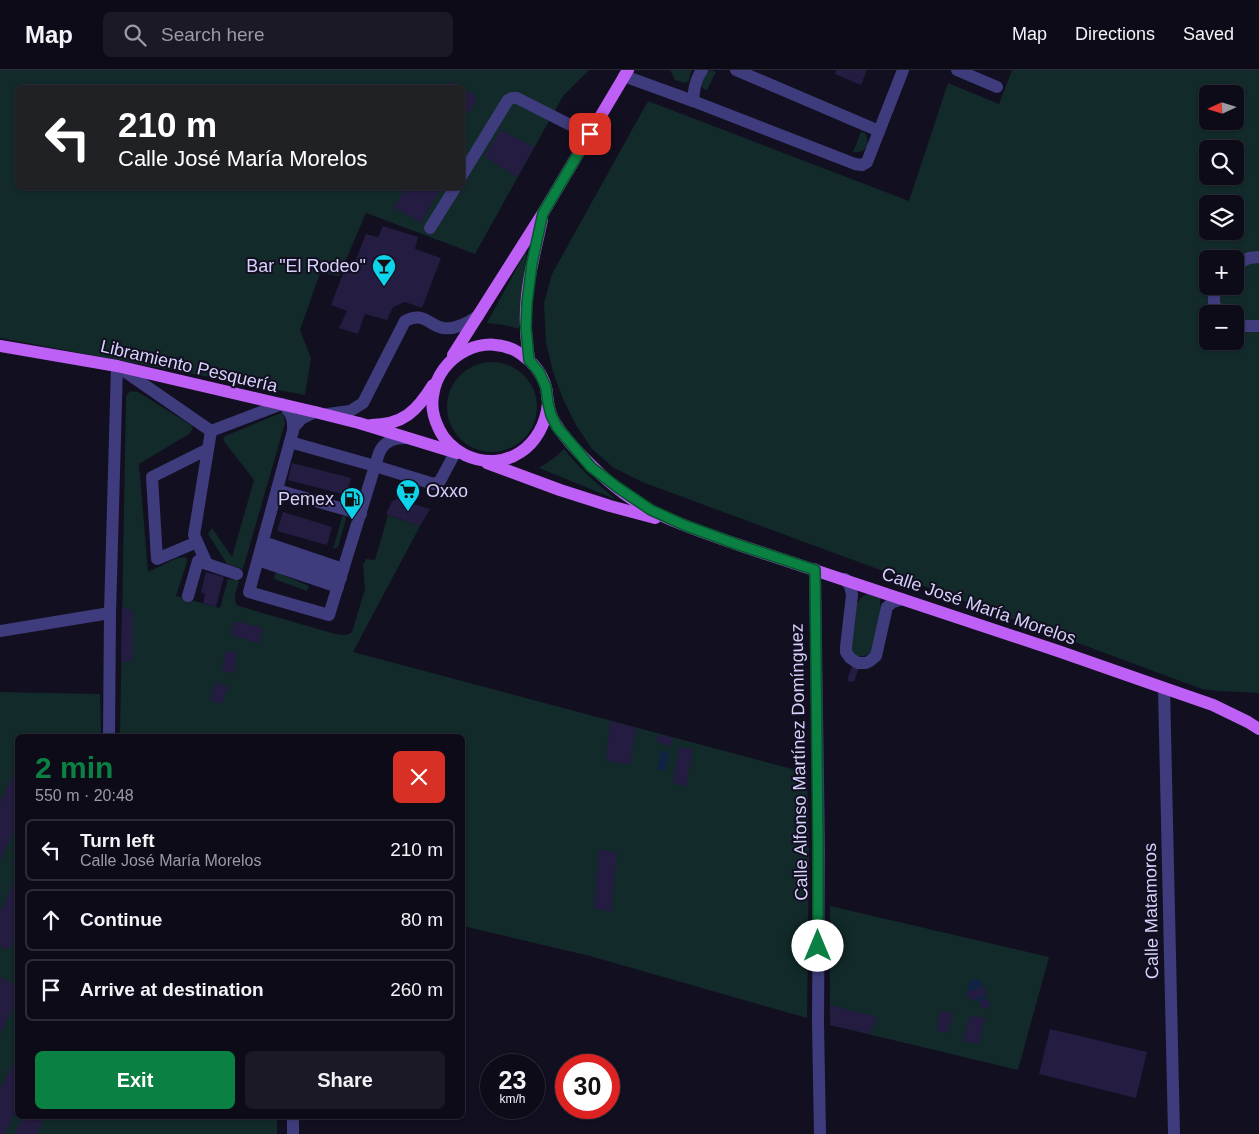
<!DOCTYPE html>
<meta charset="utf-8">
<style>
:root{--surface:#0e0b19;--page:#1c1926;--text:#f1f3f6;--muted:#9b9ba2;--line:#2e2b38;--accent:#0b8043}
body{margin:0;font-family:Helvetica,sans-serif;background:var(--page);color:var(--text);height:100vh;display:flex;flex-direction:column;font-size:19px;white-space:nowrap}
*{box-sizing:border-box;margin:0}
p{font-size:16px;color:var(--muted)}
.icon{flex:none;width:28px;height:28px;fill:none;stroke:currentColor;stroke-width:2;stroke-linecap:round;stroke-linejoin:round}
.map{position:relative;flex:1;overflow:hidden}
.side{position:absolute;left:15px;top:664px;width:450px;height:385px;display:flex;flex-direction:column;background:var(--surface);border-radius:8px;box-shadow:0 1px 4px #0004,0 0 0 1px var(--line)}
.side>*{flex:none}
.hud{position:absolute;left:15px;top:15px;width:450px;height:105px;border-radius:8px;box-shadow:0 1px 4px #0004,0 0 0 1px var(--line);background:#202124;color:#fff;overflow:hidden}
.needle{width:32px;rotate:266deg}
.tools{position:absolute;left:1199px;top:15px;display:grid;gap:10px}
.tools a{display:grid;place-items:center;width:45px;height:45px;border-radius:8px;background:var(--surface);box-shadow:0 1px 4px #0004,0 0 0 1px var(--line);font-size:25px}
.speed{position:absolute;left:480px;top:984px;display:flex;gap:10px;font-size:25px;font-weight:700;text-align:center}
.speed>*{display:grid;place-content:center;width:65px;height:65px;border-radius:50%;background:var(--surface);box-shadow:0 1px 4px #0004,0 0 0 1px var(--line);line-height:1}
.speed small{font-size:12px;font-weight:400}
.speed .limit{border:8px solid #d22;background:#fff;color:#111}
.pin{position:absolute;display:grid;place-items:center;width:42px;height:42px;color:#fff;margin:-21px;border-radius:10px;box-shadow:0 2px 8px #0006}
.me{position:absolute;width:55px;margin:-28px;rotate:0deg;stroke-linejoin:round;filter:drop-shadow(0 0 4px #0008)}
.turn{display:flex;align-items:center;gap:18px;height:105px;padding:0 20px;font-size:22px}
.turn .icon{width:65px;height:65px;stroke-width:2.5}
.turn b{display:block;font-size:35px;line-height:42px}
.round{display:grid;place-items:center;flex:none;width:52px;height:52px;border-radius:8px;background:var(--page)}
.headline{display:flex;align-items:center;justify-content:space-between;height:85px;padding:0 20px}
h1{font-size:30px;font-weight:700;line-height:38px;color:var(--accent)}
.action{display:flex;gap:10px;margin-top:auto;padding:10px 20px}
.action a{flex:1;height:58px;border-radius:8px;background:var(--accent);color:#fff;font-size:20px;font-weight:700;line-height:58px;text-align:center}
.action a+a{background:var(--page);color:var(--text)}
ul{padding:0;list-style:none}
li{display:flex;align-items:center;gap:15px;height:62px;margin:0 10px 8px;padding:0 10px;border:2px solid var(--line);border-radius:8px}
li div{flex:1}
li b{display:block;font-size:19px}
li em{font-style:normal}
header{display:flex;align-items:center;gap:30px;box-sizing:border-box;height:70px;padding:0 25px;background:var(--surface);border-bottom:1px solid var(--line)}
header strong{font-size:24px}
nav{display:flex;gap:28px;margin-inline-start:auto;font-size:18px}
.search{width:350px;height:45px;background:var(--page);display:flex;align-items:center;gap:12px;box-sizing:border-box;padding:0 18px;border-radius:8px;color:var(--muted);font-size:19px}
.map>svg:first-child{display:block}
.green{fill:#122a2a;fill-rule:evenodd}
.water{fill:#102343}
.building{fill:#241c41}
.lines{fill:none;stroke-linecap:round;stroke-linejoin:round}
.minor{stroke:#3f3c7d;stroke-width:12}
.major{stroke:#be5ff5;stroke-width:12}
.route-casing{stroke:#07532c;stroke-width:12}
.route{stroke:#0b8043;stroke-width:9}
.labels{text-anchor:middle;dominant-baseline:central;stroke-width:4;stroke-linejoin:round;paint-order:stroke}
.poi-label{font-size:18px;fill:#d7d1fc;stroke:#120f21;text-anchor:end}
.street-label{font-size:18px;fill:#d7d1fc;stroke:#120f21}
</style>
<header>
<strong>Map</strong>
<div class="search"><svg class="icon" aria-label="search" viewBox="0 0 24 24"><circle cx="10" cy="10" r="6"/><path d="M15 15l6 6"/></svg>Search here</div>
<nav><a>Map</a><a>Directions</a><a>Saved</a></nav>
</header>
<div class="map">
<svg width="1259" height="1064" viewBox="0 0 1259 1064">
<rect width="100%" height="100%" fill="#120f21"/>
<g class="green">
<path d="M0,0H589L563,26L475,184L366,143L339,206L320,203L300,260L311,288L305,325L0,268ZM18,18H462V118H18Z"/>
<polygon points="670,0 692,0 690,5 689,11 685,13 675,10"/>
<polygon points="711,0 716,2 707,20 705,20 701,16 707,1"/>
<path d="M1012,0H1259V623L1219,621L1202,619L642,412L614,398L592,379L576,355L563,329L553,302L546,272L544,233L552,204L648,31L909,131L948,13L999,34ZM1208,24H1235V51H1208ZM1208,79H1235V106H1208ZM1208,134H1235V161H1208ZM1208,189H1235V216H1208ZM1208,244H1235V271H1208Z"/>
<path d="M861,62L865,63C871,74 866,84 853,82Z"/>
<polygon points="527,179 519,259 505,255 487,253"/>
<circle cx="492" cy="337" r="45"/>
<path d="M130,321L138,322L191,355L193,359L189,364L139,394L148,502L177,488L185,487L187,489V492L176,526L220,538L228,509L238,510L239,511L235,525V531L236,534L239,536L335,564C341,565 347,566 352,562L365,519L363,495L366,489L375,490L388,445L420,456L353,582L807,703L809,785L807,948L590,886L463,856L462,666H120L126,327L127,325Z"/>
<polygon points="283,342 285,353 243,499 227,494 208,464 212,458 232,487 254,410 223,370 225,366"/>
<path d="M564,379C579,398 596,413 615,429L539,398L557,386Z"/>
<polygon points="344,445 345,446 346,449 338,477 333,479 342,447"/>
<polygon points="276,502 309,516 307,521 274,509"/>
<path d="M867,524L880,528L881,542L873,582C866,586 861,588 853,585L849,573L855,536L862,527Z"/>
<polygon points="0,622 100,624 101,666 18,666 18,1046 277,1046 277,1064 0,1064"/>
<polygon points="830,836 1049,887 1018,1000 830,955"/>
</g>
<g class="water">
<polygon points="661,681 669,683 665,701 657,699"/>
<path d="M972,909H979C983,915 987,923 985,930C972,936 961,919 972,909Z"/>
</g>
<g class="building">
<polygon points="836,0 867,0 861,15 835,4"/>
<polygon points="451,11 461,18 447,18"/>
<polygon points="462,18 477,27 470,43 462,38"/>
<polygon points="501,60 534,77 517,107 484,86"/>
<polygon points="405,118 432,118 439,121 421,153 394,138"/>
<polygon points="383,156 418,167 415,179 441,188 422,238 405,232 393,237 387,250 365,244 358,264 339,258 347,241 331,235 344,201 351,203 366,164 378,167"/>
<polygon points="292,393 351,408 346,425 288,410"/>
<polygon points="398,429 430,439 420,456 386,444 392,431"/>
<polygon points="283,442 332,457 327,475 277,461"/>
<polygon points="206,502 224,507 216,537 203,533 205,524 201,522"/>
<polygon points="122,537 133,541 133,591 121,592"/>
<polygon points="235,551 263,558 259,573 230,565"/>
<polygon points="225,581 237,583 234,603 222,601"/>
<polygon points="852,595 859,597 854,612 847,611"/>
<polygon points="216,612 228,617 221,634 210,630"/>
<polygon points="610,651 636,658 630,694 606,691"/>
<polygon points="659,664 673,668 671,676 657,672"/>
<polygon points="679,677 693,679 686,716 673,713"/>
<polygon points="18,694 18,751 0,791 0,733"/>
<polygon points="599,780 617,782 611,842 594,838"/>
<polygon points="18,804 18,861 9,880 0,876 0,842"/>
<polygon points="0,907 18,917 18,926 0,965"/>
<polygon points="983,916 987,924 970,930 966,923"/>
<circle cx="985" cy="934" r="5"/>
<polygon points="830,935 877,947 870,964 830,955"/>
<polygon points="941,940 953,944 947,963 936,960"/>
<polygon points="970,946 986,948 978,974 963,971"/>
<polygon points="1050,959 1147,982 1136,1028 1039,1004"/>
<polygon points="18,983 18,1036 5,1064 0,1064 0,1020"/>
<polygon points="23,1046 45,1046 37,1064 15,1064"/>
</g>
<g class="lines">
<g class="minor">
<polyline points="736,0 879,61"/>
<polyline points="957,0 997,17"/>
<polyline points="624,6 693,31 855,94 862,95 867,92 903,0"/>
<path d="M693,31C694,20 695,10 702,0"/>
<polyline points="462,105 508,30 512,28 517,28 590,65"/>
<polyline points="430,158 455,118"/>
<polyline points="1235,195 1249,188 1259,187"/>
<polyline points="1214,216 1214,233 1220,244"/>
<polyline points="1235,255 1242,256 1259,256"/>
<polyline points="117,296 211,361"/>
<path d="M315,342L301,349L294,357L249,522L329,545L379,383C384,371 394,368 406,368"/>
<path d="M328,344L350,341L363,333L405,251C424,241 428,255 443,258C456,260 468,253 478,246"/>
<path d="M211,361L282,334C290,340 294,350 293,360"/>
<polyline points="290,372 375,396 434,414 440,411 455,383"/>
<polyline points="277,420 361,444"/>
<polyline points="197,472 157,489 152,407 208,379"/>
<polyline points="263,472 343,499"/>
<polyline points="261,480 341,508"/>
<polyline points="258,490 338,517"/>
<polyline points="207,494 194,465 211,361"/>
<polyline points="815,499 819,779 818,953 820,1064"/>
<polyline points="845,509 850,516 852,525 846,577 846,582 850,588 858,593 866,593 870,591 876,586 887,537 893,532 902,529"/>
<polyline points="188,526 198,491 237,504"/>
<polyline points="0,561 110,543"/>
<polyline points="1164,618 1174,1064"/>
<polyline points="109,666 110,543 117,296"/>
<polyline points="293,1046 293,1064"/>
</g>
<g class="major">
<polyline points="0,276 117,296 315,342 359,353 457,383"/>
<polyline points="453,285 543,143 628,0"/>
<path d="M529,290C528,279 526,269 526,258C524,222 534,186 542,150"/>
<path d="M548,333C544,376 506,404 465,385C454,379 444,370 439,359C434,349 431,337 433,326C438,285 486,260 521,284C533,292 542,304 546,317C547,321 547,327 548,332C549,340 552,349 557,356C561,362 566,368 571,374C594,400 621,425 652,441C679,455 708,464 736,474L1058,581L1164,618L1213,635L1248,652L1259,659"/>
<path d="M371,355C403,355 417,341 433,315"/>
<polyline points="487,393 560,420 610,436 655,448"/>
</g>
</g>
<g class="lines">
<g class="route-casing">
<polyline id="route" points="590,64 543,143 532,193 527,233 526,258 529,290 539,302 546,317 548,333 551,345 557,357 591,397 617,417 651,440 684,455 736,474 815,500 818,779 818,876"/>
</g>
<use href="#route" class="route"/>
</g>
<defs>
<g id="bar-pin" transform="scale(1.25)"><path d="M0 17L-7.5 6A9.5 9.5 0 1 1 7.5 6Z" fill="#0ed4eb" stroke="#120f21"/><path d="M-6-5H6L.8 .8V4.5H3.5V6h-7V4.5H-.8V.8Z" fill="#111"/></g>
<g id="supermarket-pin" transform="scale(1.25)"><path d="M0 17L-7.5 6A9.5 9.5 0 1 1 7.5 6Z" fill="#0ed4eb" stroke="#120f21"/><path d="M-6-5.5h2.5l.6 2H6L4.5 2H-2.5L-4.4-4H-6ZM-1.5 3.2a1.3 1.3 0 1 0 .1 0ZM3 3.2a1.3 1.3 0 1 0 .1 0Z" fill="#111"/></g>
<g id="fuel-pin" transform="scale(1.25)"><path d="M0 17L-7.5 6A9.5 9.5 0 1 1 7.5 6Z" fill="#0ed4eb" stroke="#120f21"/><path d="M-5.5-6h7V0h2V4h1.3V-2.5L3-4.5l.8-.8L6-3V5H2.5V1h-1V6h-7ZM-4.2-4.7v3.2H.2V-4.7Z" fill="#111"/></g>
</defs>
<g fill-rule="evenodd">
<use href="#bar-pin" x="384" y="196"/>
<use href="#supermarket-pin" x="408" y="421"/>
<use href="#fuel-pin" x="352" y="429"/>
</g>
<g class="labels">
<g class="poi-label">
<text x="366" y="196">Bar "El Rodeo"</text>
<text x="426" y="421" text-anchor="start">Oxxo</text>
<text x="334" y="429">Pemex</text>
</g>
<g class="street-label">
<text transform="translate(189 296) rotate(13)">Libramiento Pesquería</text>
<text transform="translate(979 536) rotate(19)">Calle José María Morelos</text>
<text transform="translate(799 692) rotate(-91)">Calle Alfonso Martínez Domínguez</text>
<text transform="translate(1151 841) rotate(-91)">Calle Matamoros</text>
</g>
</g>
</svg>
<div class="tools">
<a><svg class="needle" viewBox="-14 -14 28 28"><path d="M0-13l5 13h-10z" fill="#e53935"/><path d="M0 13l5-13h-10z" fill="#9b9ba2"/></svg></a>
<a><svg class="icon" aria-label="search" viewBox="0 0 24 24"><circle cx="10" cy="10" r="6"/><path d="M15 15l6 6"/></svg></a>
<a><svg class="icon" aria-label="layers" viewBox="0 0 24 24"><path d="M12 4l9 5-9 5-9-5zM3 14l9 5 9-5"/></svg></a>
<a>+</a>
<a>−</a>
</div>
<div class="speed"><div>23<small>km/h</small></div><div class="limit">30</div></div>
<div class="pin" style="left:590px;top:64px;background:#d93025"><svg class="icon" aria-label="arrive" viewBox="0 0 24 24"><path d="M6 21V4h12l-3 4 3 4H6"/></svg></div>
<svg class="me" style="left:818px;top:876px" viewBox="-20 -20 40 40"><circle r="19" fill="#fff"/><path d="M0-13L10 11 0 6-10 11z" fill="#0b8043"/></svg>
<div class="hud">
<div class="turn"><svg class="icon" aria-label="left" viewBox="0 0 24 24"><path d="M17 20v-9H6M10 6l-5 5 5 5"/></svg><div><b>210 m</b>Calle José María Morelos</div></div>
</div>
<section class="side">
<div class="headline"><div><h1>2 min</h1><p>550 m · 20:48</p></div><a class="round" style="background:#d93025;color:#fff"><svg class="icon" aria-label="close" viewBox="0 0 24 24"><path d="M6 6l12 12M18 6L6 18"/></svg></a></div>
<ul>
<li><svg class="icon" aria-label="left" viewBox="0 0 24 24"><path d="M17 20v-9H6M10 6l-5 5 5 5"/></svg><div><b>Turn left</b><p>Calle José María Morelos</p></div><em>210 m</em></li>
<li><svg class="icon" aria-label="ahead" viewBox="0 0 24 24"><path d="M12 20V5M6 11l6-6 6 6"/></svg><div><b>Continue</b></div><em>80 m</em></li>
<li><svg class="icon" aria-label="arrive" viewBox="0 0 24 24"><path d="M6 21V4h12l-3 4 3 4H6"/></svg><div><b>Arrive at destination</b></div><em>260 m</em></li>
</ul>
<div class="action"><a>Exit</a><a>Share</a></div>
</section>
</div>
